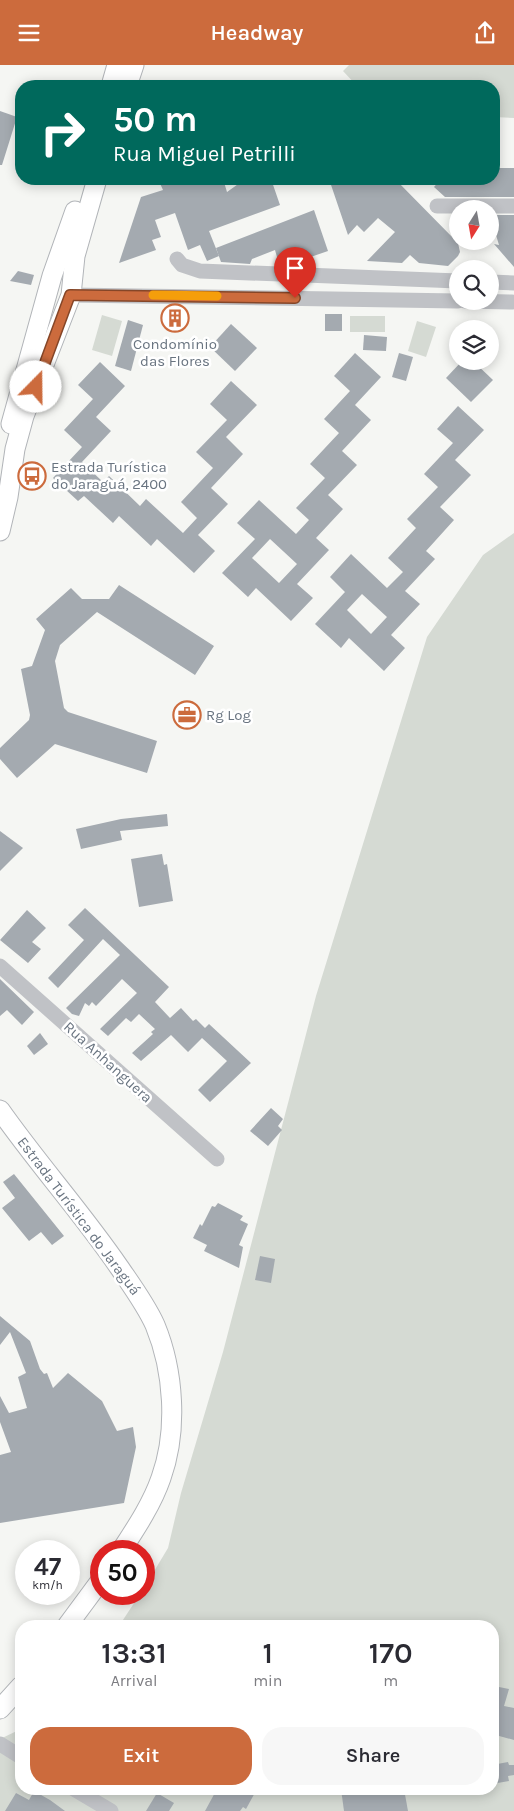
<!DOCTYPE html>
<meta charset="utf-8">
<style>
:root{--surface:#fff;--page:#f7f7f7;--text:#2b2b33;--muted:#7c7c81;--accent:#cc6b3d}
body{margin:0;font-family:Karla,sans-serif;background:var(--page);color:var(--text);height:100vh;display:flex;flex-direction:column;font-size:19px;white-space:nowrap}
*{box-sizing:border-box;margin:0}
p{font-size:16px;color:var(--muted)}
.icon{flex:none;width:28px;height:28px;fill:none;stroke:currentColor;stroke-width:2;stroke-linecap:round;stroke-linejoin:round}
.map{position:relative;flex:1;overflow:hidden}
.panel{position:absolute;left:15px;top:1555px;width:484px;height:175px;display:flex;flex-direction:column;background:var(--surface);border-radius:20px;box-shadow:0 2px 12px #0003}
.panel>*{flex:none}
.top-card{position:absolute;left:15px;top:15px;width:485px;height:105px;border-radius:20px;box-shadow:0 2px 12px #0003;background:#00695c;color:#fff;overflow:hidden}
.needle{width:32px;rotate:191deg}
.controls{position:absolute;left:449px;top:135px;display:grid;gap:10px}
.controls a{display:grid;place-items:center;width:50px;height:50px;border-radius:50%;background:var(--surface);box-shadow:0 2px 12px #0003;font-size:25px}
.speed{position:absolute;left:15px;top:1475px;display:flex;gap:10px;font-size:25px;font-weight:700;text-align:center}
.speed>*{display:grid;place-content:center;width:65px;height:65px;border-radius:50%;background:var(--surface);box-shadow:0 2px 12px #0003;line-height:1}
.speed small{font-size:12px;font-weight:400}
.speed .limit{border:8px solid #d22;background:#fff;color:#111}
.pin{position:absolute;display:grid;place-items:center;width:42px;height:42px;color:#fff;margin:-51px -21px;border-radius:50% 50% 50% 0;rotate:-45deg;box-shadow:0 0 5px #0007}
.pin .icon{rotate:45deg}
.me{position:absolute;width:55px;margin:-28px;rotate:22deg;stroke-linejoin:round;filter:drop-shadow(0 0 4px #0008)}
.turn{display:flex;align-items:center;gap:18px;height:105px;padding:0 15px;font-size:22px}
.turn .icon{width:65px;height:65px;stroke-width:2.5}
.turn b{display:block;font-size:35px;line-height:42px}
.eta{display:flex;justify-content:space-evenly;align-items:center;height:85px;text-align:center}
.eta b{font-size:30px;font-weight:600;line-height:35px}
.cta{display:flex;gap:10px;margin-top:auto;padding:10px 15px}
.cta a{flex:1;height:58px;border-radius:20px;background:var(--accent);color:#fff;font-size:20px;font-weight:600;line-height:58px;text-align:center}
.cta a+a{background:var(--page);color:var(--text)}
header{display:flex;justify-content:space-between;align-items:center;height:65px;padding:0 15px;background:var(--accent);color:#fff;font-size:22px;font-weight:600}
.map>svg:first-child{display:block}
.green{fill:#d5dad3}
.building{fill:#a4aab0;fill-rule:evenodd}
.lines{fill:none;stroke-linecap:round;stroke-linejoin:round}
.major-casing{stroke:#b1b4b8;stroke-width:21}
.minor{stroke:#c0c2c6;stroke-width:15}
.major{stroke:#fff;stroke-width:19}
.route-casing{stroke:#854628;stroke-width:12}
.route{stroke:#cc6b3d;stroke-width:9}
.slow{stroke:#f59e0b;stroke-width:9}
.labels{text-anchor:middle;dominant-baseline:central;stroke-width:5;stroke-linejoin:round;paint-order:stroke}
.poi-label{font-size:15px;fill:#697480;stroke:#fff;text-anchor:start}
.street-label{font-size:15px;fill:#697480;stroke:#fff}
</style>
<header><svg class="icon" aria-label="menu" viewBox="0 0 24 24"><path d="M4 6h16M4 12h16M4 18h16"/></svg>Headway<svg class="icon" aria-label="share" viewBox="0 0 24 24"><path d="M12 15V3M7 8l5-5 5 5M5 13v7h14v-7"/></svg></header>
<div class="map">
<svg width="514" height="1746" viewBox="0 0 514 1746">
<rect width="100%" height="100%" fill="#f5f6f3"/>
<g class="green">
<polygon points="349,0 514,0 514,53 494,52 494,21 357,21 343,6"/>
<polygon points="102,250 122,256 112,291 92,285"/>
<rect x="350" y="251" width="35" height="16"/>
<polygon points="417,256 436,262 426,292 408,286"/>
<polygon points="514,468 514,1746 0,1746 0,1674 21,1664 21,1724 492,1724 492,1561 119,1561 140,1529 144,1529 144,1523 168,1483 181,1428 223,1287 316,931 427,572 483,490"/>
</g>
<g class="building">
<polygon points="0,46 17,52 2,100 0,100"/>
<polygon points="494,103 514,103 514,132 445,132 434,122 441,114 494,114"/>
<polygon points="158,114 223,114 227,127 241,117 250,114 271,114 280,140 209,166 219,191 207,196 200,180 188,185 175,148 155,155 161,172 152,175 156,185 119,198 141,132 163,125"/>
<polygon points="329,114 395,114 458,178 460,187 458,191 448,201 419,198 410,190 402,198 367,196 395,167 378,153 364,167 357,160 348,170"/>
<polygon points="314,145 328,186 299,196 301,200 279,199 275,185 252,194 250,199 221,197 216,183"/>
<polygon points="490,150 514,150 514,202 494,179 499,180"/>
<polygon points="18,206 34,210 31,220 10,216"/>
<polygon points="169,245 182,245 181,261 167,260"/>
<rect x="325" y="249" width="17" height="17"/>
<polygon points="128,255 143,260 131,306 115,301"/>
<polygon points="231,259 257,283 235,306 210,282"/>
<polygon points="364,270 387,272 386,286 363,285"/>
<path d="M355,288L381,312L355,340L371,355L342,386L357,400L328,430L343,444L316,473L329,485L297,519L313,533L291,556L256,523L248,532L222,508L255,474L237,458L259,435L296,469L309,455L296,443L325,413L310,399L339,368L324,354L350,326L334,311ZM270,474L297,499L279,518L252,493Z"/>
<polygon points="399,288 413,292 406,316 392,312"/>
<polygon points="462,296 473,296 493,315 471,337 446,313"/>
<polygon points="100,297 125,321 96,352 111,366 82,397 103,417 109,411 140,441 146,434 183,468 197,453 181,437 213,403 196,387 227,355 210,339 231,316 257,340 226,372 243,389 211,423 228,439 198,470 215,486 194,508 157,474 151,481 119,451 113,458 84,431 78,436 53,413 82,382 64,365 93,334 78,320"/>
<path d="M458,341L484,365L455,395L471,410L440,442L454,455L426,486L435,494L405,526L420,539L391,570L405,583L384,606L349,573L341,583L315,559L345,527L330,512L351,489L387,523L403,507L388,493L416,463L407,454L438,422L424,409L453,378L437,364ZM362,529L387,552L371,569L347,545Z"/>
<polygon points="119,520 214,581 195,610 97,547 60,580 55,596 64,643 68,647 157,676 147,708 55,679 17,713 0,694 0,683 29,655 30,650 21,604 32,601 45,565 36,554 71,523 82,534 109,534"/>
<polygon points="167,749 168,761 120,766 122,775 81,784 76,764 121,754"/>
<polygon points="0,766 23,783 0,806"/>
<polygon points="162,789 164,800 167,799 173,836 139,842 131,794"/>
<polygon points="85,843 169,922 155,937 170,953 181,943 193,956 196,954 205,963 209,959 251,998 210,1037 198,1025 227,996 202,973 188,987 171,970 141,996 132,988 153,969 151,967 155,964 139,949 131,957 126,953 108,971 100,964 137,928 122,914 96,941 92,937 89,941 85,938 79,951 72,949 66,943 120,890 103,874 58,923 48,913 84,875 68,860"/>
<polygon points="27,845 46,863 32,877 41,884 28,898 0,875"/>
<polygon points="0,914 34,947 22,960 7,945 0,951"/>
<polygon points="40,968 48,979 34,990 27,981"/>
<polygon points="271,1043 283,1054 278,1061 282,1065 268,1081 250,1066"/>
<polygon points="14,1109 64,1171 52,1180 41,1167 29,1176 2,1143 15,1133 3,1117"/>
<polygon points="218,1138 243,1151 240,1155 248,1159 239,1180 243,1182 239,1203 204,1186 207,1180 193,1173 200,1159 202,1161 212,1141 215,1142"/>
<polygon points="260,1191 275,1194 271,1218 255,1215"/>
<polygon points="0,1251 30,1276 40,1304 44,1309 47,1308 53,1323 68,1308 102,1336 117,1366 133,1362 136,1382 124,1438 0,1458 0,1390 11,1387 0,1357 0,1331 9,1348 27,1343 18,1312 26,1308 10,1267 0,1280"/>
<polygon points="494,1621 509,1624 504,1641 514,1643 514,1675 492,1669"/>
<polygon points="508,1697 509,1700 514,1700 514,1710 508,1711 509,1716 492,1719 492,1700"/>
<polygon points="217,1724 257,1724 246,1744 243,1742 240,1746 205,1746"/>
<polygon points="341,1724 404,1724 408,1746 344,1746"/>
<polygon points="34,1726 50,1735 65,1746 5,1746 16,1728 29,1735"/>
<polygon points="157,1728 174,1738 169,1746 146,1746"/>
</g>
<g class="lines">
<g class="major-casing">
<g id="major">
<polyline points="111,21 117,0"/>
<polyline points="127,21 134,0"/>
<polyline points="11,359 52,211 75,146"/>
<polyline points="0,466 8,432 15,384 24,351 71,230 75,191 97,114"/>
<path d="M0,1045C38,1099 82,1148 119,1202C132,1221 146,1240 155,1260C174,1306 178,1366 161,1413C152,1439 136,1463 121,1486"/>
<polyline points="67,1561 101,1515"/>
<polyline points="0,1644 21,1621"/>
</g>
</g>
<g class="minor">
<polyline points="437,141 514,141"/>
<polyline points="177,194 182,200 200,206 458,216"/>
<polyline points="490,217 514,218"/>
<polyline points="71,230 458,236"/>
<polyline points="465,236 512,237"/>
<polyline points="0,901 217,1094"/>
<polyline points="0,1679 21,1692"/>
<polyline points="74,1724 111,1746"/>
</g>
<use href="#major" class="major"/>
</g>
<g class="lines">
<g class="route-casing">
<polyline id="route" points="36,322 70,230 295,233"/>
</g>
<use href="#route" class="route"/>
<polyline class="slow" points="153,230 217,231"/>
</g>
<defs>
<g id="building-ring" transform="scale(1.4375)"><circle r="9.5" fill="#fff" stroke="#cc6b3d" stroke-width="1.5"/><path d="M-4-6H4V6H1V3H-1V6H-4ZM-2.5-4.3h1.7v1.8h-1.7ZM.8-4.3h1.7v1.8H.8ZM-2.5-1h1.7V.8h-1.7ZM.8-1h1.7V.8H.8Z" fill="#cc6b3d"/></g>
<g id="bus-ring" transform="scale(1.4375)"><circle r="9.5" fill="#fff" stroke="#cc6b3d" stroke-width="1.5"/><path d="M-5-6H5V4H4V6H2V4H-2V6H-4V4H-5ZM-3.5-4V0h7V-4ZM-3.5 1.2v1.5H-2V1.2ZM2 1.2v1.5H3.5V1.2Z" fill="#cc6b3d"/></g>
<g id="office-ring" transform="scale(1.4375)"><circle r="9.5" fill="#fff" stroke="#cc6b3d" stroke-width="1.5"/><path d="M-6-3h4V-5.5h4V-3h4V5H-6ZM-1-4.5V-3h2v-1.5ZM-6 0V1H6V0Z" fill="#cc6b3d"/></g>
</defs>
<g fill-rule="evenodd">
<use href="#building-ring" x="175" y="253"/>
<use href="#bus-ring" x="32" y="411"/>
<use href="#office-ring" x="187" y="650"/>
</g>
<g class="labels">
<g class="poi-label">
<text x="175" y="279" text-anchor="middle">Condomínio<tspan x="175" dy="17">das Flores</tspan></text>
<text x="51" y="402">Estrada Turística<tspan x="51" dy="17">do Jaraguá, 2400</tspan></text>
<text x="206" y="650">Rg Log</text>
</g>
<g class="street-label">
<text transform="translate(108 997) rotate(42)">Rua Anhanguera</text>
<text transform="translate(79 1151) rotate(53)">Estrada Turística do Jaraguá</text>
</g>
</g>
</svg>
<div class="controls">
<a><svg class="needle" viewBox="-14 -14 28 28"><path d="M0-13l5 13h-10z" fill="#e53935"/><path d="M0 13l5-13h-10z" fill="#7c7c81"/></svg></a>
<a><svg class="icon" aria-label="search" viewBox="0 0 24 24"><circle cx="10" cy="10" r="6"/><path d="M15 15l6 6"/></svg></a>
<a><svg class="icon" aria-label="layers" viewBox="0 0 24 24"><path d="M12 4l9 5-9 5-9-5zM3 14l9 5 9-5"/></svg></a>
</div>
<div class="speed"><div>47<small>km/h</small></div><div class="limit">50</div></div>
<div class="pin" style="left:295px;top:233px;background:#d93025"><svg class="icon" aria-label="arrive" viewBox="0 0 24 24"><path d="M6 21V4h12l-3 4 3 4H6"/></svg></div>
<svg class="me" style="left:36px;top:322px" viewBox="-20 -20 40 40"><circle r="19" fill="#fff"/><path d="M0-13L10 11 0 6-10 11z" fill="#cc6b3d"/></svg>
<div class="top-card">
<div class="turn"><svg class="icon" aria-label="right" viewBox="0 0 24 24"><path d="M7 20v-9h11M14 6l5 5-5 5"/></svg><div><b>50 m</b>Rua Miguel Petrilli</div></div>
</div>
<section class="panel">
<div class="eta">
<div><b>13:31</b><p>Arrival</p></div>
<div><b>1</b><p>min</p></div>
<div><b>170</b><p>m</p></div>
</div>
<div class="cta"><a>Exit</a><a>Share</a></div>
</section>
</div>
